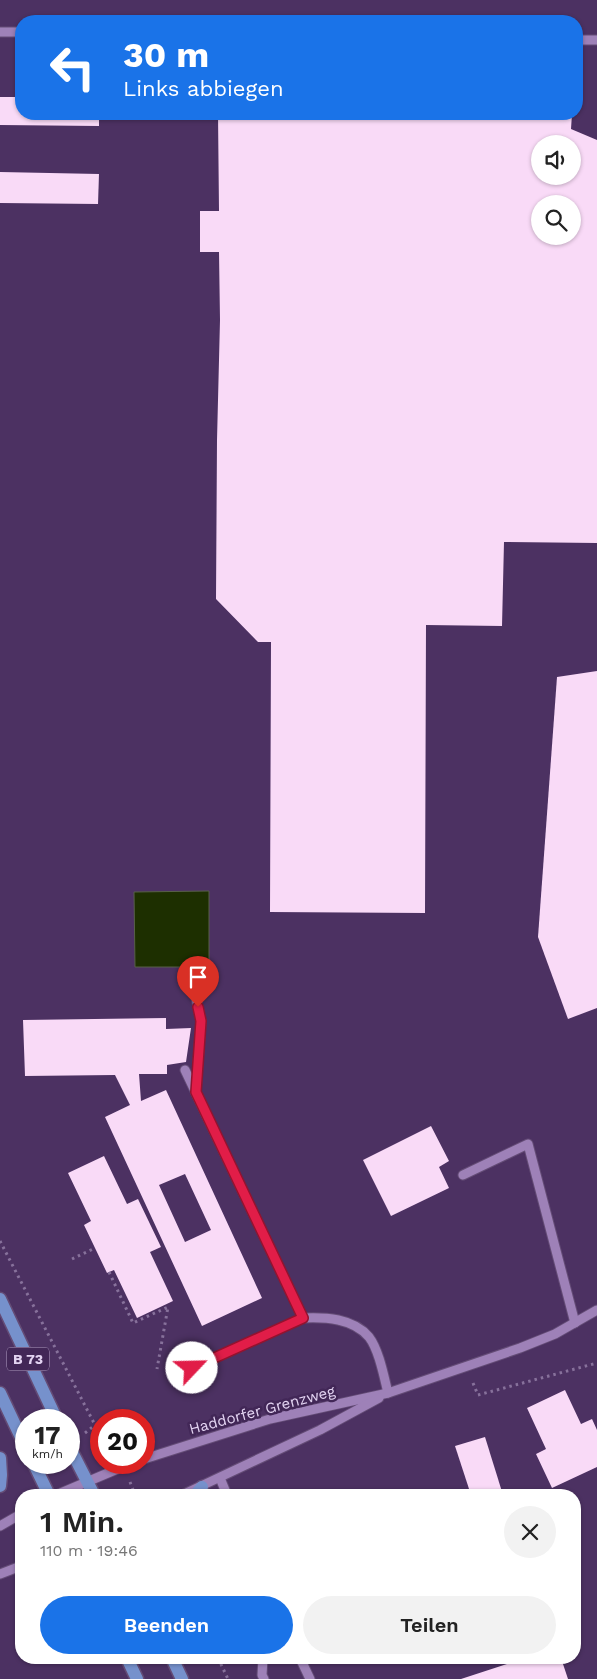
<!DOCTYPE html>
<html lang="de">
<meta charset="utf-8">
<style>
:root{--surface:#fff;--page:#f2f2f2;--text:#222;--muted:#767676;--accent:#1a73e8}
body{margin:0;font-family:"Work Sans",sans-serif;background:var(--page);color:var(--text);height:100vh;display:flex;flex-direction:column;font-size:19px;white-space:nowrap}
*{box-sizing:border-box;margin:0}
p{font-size:16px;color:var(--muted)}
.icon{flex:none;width:28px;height:28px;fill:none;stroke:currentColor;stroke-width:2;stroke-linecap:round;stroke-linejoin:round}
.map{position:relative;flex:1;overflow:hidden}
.details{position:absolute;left:15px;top:1489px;width:566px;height:175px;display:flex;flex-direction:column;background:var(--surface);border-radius:20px;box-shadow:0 1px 4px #0004}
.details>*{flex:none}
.hud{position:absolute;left:15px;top:15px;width:568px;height:105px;border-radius:20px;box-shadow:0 1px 4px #0004;background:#1a73e8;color:#fff;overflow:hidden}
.tools{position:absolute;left:531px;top:135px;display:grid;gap:10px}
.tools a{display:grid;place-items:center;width:50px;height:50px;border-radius:50%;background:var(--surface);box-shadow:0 1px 4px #0004;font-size:25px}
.speed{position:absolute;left:15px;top:1409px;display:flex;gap:10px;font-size:25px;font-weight:700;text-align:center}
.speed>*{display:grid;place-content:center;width:65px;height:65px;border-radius:50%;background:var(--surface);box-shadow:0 1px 4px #0004;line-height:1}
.speed small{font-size:12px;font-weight:400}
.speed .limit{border:8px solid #d22;background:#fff;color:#111}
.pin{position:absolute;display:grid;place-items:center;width:42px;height:42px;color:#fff;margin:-51px -21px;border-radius:50% 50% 50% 0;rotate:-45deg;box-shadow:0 0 5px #0007}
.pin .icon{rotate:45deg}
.me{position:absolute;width:55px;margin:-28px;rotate:66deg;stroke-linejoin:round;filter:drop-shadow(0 0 4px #0008)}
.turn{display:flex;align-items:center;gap:18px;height:105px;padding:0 25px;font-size:22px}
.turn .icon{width:65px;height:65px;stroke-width:2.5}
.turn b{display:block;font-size:35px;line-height:42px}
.round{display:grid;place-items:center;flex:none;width:52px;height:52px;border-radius:26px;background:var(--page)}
.head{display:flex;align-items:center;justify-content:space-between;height:85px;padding:0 25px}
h1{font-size:30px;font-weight:600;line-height:38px}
.cta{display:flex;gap:10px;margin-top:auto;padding:10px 25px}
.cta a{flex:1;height:58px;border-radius:30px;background:var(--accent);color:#fff;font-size:20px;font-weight:600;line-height:58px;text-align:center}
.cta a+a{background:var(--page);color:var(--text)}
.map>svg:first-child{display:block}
.water{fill:#1d2f00;stroke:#586049}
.building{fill:#f9daf7;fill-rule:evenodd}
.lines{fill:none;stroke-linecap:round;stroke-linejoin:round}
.minor-casing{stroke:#644c76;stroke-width:11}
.major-casing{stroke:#644c76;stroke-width:15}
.path{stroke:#87719b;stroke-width:3;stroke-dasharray:2.5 4;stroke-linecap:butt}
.minor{stroke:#9e81b8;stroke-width:9}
.major{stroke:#7691cc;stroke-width:12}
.route-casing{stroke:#92132f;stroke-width:12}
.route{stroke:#e11d48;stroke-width:9}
.labels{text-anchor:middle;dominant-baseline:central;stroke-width:5;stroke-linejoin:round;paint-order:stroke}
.shield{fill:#422757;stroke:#b3a0c4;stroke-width:1}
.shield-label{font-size:14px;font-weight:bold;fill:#e3d4f2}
.street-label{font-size:15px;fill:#e3d4f2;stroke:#422757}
</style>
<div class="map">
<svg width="597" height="1679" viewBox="0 0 597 1679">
<rect width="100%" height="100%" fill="#4c3162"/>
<polygon class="water" points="209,891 209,967 135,967 134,892"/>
<g class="building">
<polygon points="0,97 21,97 21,114 99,114 99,126 0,125"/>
<path d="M218,114H572L571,129L597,140V543L504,542L502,626L426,625L425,913L270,912L271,642H258L216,599L217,440L220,320L219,252H200V211H219ZM540,144H572V176H540ZM540,204H572V236H540Z"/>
<polygon points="0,172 99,174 98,204 0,203"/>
<polygon points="597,671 597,1008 568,1019 538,937 557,677"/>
<path d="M166,1018V1029L191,1028L186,1062L167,1065V1074H139L141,1101L166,1090L262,1298L202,1326L105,1117L130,1105L115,1075L25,1076L23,1020ZM185,1174L211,1230L185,1242L159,1185Z"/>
<polygon points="431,1126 449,1161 439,1167 449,1188 391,1216 363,1160"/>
<polygon points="104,1156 127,1204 138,1199 161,1247 150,1252 173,1301 137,1318 114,1270 107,1273 95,1248 84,1225 91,1221 68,1173"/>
<polygon points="565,1390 581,1424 592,1419 597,1430 597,1467 552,1488 536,1454 546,1449 527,1408"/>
<polygon points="485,1437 503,1495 471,1495 455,1446"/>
<polygon points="525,1658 561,1658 568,1679 461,1679"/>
</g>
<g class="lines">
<g class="minor-casing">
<g id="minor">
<polyline points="0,32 21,32"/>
<polyline points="576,40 597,40"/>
<polyline points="195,993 201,1021 196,1092"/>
<polyline points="185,1070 303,1318"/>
<polyline points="463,1175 528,1144 575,1323"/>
<path d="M175,1376L303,1318C325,1317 353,1318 369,1337C379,1350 384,1377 388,1393"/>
<polyline points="144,1459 270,1419 388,1393 520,1348 555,1334 597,1310"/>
<polyline points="220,1478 227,1495"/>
<polyline points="56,1495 134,1462"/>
<polyline points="182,1495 320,1430 379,1398"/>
<polyline points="0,1526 21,1514"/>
<polyline points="0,1574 21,1566"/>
<polyline points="263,1658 262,1675 264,1679"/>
<polyline points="300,1658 310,1679"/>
</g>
</g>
<g class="major-casing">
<g id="major">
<polyline points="0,1299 57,1420"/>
<polyline points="0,1393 26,1448"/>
<polyline points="69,1446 94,1495"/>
<polyline points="0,1458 1,1475 0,1486"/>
<polyline points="33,1462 49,1495"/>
<polyline points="195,1495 202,1487"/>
<polyline points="127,1658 137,1679"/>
<polyline points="172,1658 182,1679"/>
</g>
</g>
<g class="path">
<polyline points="0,1241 95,1425 101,1428"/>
<polyline points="72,1259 95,1248"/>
<polyline points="109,1272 133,1323 168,1307 157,1369"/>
<polyline points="473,1383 478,1395 597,1363"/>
<polyline points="85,1433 95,1425"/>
<polyline points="130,1482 135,1495"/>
<polyline points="218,1658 228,1679"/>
</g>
<use href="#minor" class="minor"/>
<use href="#major" class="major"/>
</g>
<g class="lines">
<g class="route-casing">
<polyline id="route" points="192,1368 303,1318 196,1092 201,1021 198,1007"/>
</g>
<use href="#route" class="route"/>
</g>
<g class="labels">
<rect class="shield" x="7" y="1347.5" width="42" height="23" rx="4"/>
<g class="shield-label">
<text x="28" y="1359">B 73</text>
</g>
<g class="street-label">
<text transform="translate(262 1410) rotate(-15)">Haddorfer Grenzweg</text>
</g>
</g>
</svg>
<div class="tools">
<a><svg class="icon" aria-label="sound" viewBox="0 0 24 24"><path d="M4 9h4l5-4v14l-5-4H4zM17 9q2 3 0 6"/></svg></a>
<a><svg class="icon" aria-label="search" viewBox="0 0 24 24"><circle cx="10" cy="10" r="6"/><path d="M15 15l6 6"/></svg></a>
</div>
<div class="speed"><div>17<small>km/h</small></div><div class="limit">20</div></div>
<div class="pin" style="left:198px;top:1007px;background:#d93025"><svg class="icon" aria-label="arrive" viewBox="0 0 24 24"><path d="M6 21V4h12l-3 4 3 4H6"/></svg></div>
<svg class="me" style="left:192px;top:1368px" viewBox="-20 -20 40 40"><circle r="19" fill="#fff"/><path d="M0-13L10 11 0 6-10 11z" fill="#e11d48"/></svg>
<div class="hud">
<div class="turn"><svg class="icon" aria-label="left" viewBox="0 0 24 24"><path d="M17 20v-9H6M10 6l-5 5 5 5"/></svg><div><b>30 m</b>Links abbiegen</div></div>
</div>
<section class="details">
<div class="head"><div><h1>1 Min.</h1><p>110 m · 19:46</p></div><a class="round"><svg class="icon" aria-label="close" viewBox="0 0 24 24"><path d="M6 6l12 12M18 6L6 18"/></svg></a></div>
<div class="cta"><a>Beenden</a><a>Teilen</a></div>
</section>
</div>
